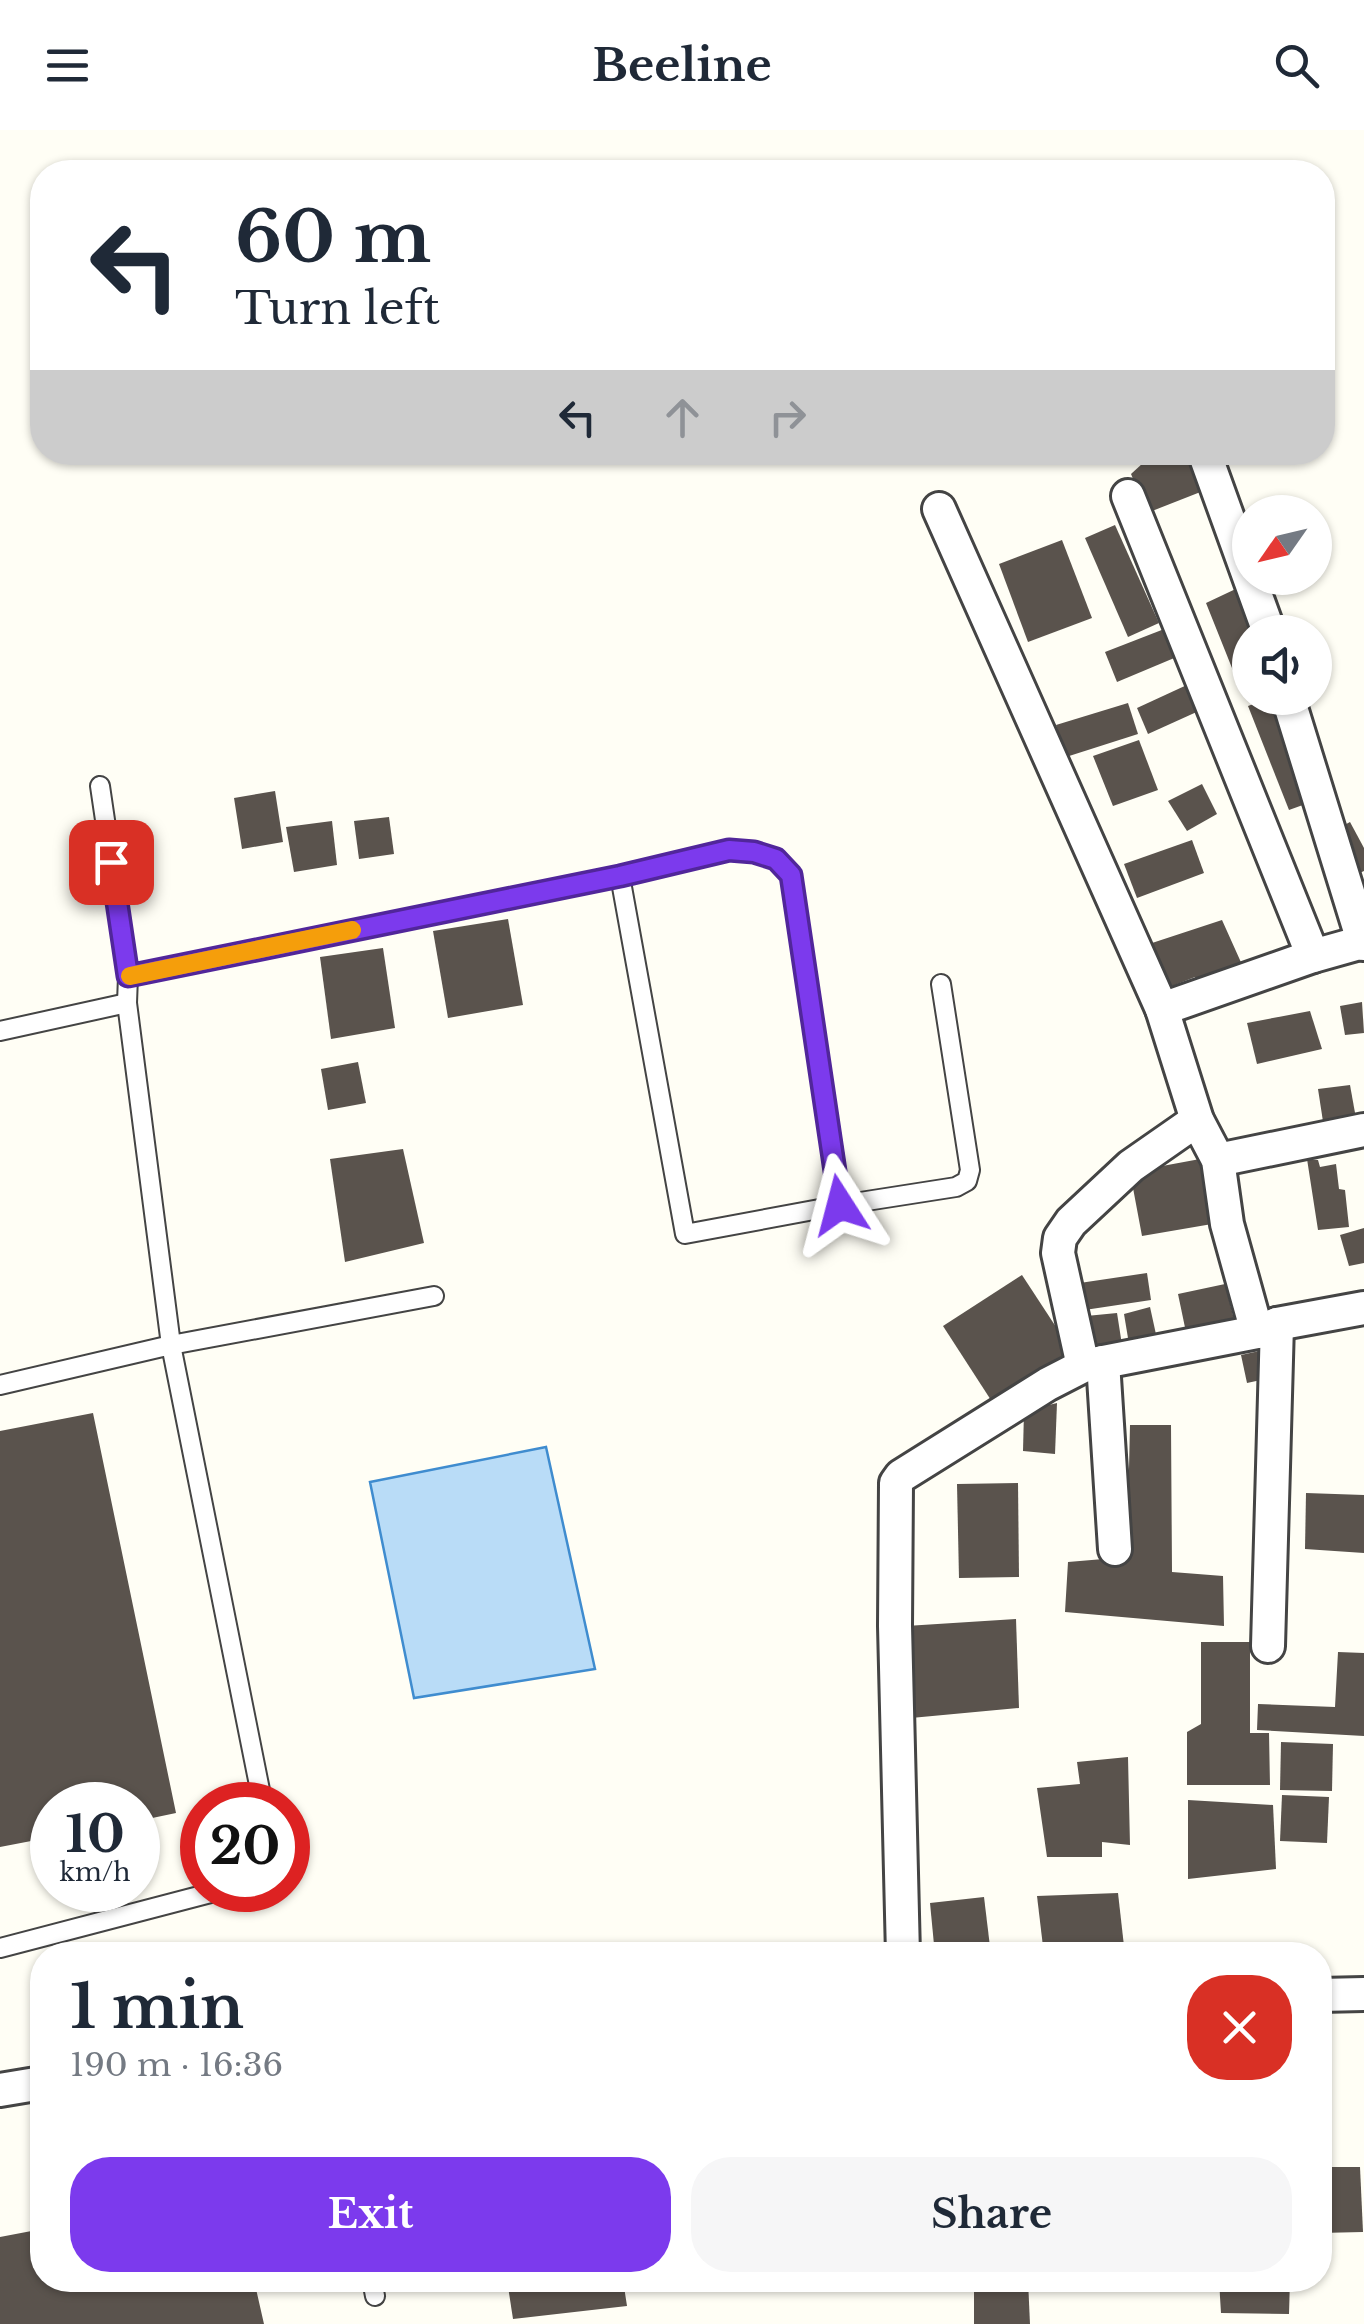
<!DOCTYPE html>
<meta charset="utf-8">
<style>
:root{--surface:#fff;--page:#f6f6f7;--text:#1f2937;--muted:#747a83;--accent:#7c3aed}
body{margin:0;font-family:"Libre Baskerville",serif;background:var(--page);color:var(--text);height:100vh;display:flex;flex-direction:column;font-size:38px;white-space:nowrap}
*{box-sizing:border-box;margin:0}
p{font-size:32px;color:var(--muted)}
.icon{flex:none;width:55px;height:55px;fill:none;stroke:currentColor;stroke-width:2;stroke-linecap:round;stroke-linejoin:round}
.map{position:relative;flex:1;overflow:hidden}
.panel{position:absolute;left:30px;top:1812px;width:1302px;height:350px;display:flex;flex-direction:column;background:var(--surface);border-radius:40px;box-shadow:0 2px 8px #0004}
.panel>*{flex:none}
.banner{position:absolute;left:30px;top:30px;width:1305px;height:305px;border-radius:40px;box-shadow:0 2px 8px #0004;background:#fff;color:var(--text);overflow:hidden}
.needle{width:65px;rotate:236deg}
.buttons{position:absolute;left:1232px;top:365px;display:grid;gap:20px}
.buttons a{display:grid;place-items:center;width:100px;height:100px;border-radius:50%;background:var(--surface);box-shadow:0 2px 8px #0004;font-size:50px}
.speed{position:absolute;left:30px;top:1652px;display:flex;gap:20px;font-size:50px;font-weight:700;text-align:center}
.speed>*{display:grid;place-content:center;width:130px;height:130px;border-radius:50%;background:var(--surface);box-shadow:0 2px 8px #0004;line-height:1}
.speed small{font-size:25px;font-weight:400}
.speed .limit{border:15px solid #d22;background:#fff;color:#111}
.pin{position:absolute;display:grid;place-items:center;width:85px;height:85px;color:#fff;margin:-42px;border-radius:20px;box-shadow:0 5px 15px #0006}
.me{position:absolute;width:110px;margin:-55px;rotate:351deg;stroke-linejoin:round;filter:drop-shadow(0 0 8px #0008)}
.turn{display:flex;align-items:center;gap:35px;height:210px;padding:0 40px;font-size:45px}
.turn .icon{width:130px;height:130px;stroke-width:2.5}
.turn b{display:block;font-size:70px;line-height:85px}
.lanes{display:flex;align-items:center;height:95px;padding:0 40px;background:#0003;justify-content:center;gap:50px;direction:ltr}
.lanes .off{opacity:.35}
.round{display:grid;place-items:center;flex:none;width:105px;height:105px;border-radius:40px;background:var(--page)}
.summary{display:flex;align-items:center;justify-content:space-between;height:170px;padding:0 40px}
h1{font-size:60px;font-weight:700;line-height:75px}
.primary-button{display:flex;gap:20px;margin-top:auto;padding:20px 40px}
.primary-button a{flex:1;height:115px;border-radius:40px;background:var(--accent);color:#fff;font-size:40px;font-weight:700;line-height:115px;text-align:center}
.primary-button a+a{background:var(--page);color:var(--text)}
header{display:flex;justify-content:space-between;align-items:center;height:130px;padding:0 40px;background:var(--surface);font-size:45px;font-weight:700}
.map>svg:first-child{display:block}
.water{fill:#b9dcf7;stroke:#3f8ccf;stroke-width:2.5}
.building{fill:#5a534d}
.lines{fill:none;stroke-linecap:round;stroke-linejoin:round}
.lane-casing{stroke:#444;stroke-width:22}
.street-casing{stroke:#444;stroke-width:38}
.lane{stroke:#fff;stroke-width:18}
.street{stroke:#fff;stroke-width:32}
.route-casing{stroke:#51269a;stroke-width:25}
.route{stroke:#7c3aed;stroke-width:18}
.slow{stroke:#f59e0b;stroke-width:18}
</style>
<header><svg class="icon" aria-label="menu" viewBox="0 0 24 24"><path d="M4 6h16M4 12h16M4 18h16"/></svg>Beeline<svg class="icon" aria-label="search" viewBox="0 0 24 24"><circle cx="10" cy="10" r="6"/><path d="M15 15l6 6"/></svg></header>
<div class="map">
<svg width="1364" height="2194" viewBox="0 0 1364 2194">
<rect width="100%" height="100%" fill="#fffef5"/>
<polygon class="water" points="546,1317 595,1539 414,1568 370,1352"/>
<g class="building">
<polygon points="1155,322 1188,322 1203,361 1147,383 1131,344"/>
<polygon points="1115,395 1159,493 1128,507 1085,408"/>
<polygon points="1062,410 1092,488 1028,512 999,434"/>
<polygon points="1242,456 1260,502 1250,502 1250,535 1234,543 1206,473"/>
<polygon points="1172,496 1179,526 1117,552 1105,522"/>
<polygon points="1189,554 1201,580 1148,604 1137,578"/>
<polygon points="1270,568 1273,568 1314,671 1289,680 1248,576"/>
<polygon points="1128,573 1138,604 1066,627 1056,595"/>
<polygon points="1139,610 1158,660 1113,676 1093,626"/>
<polygon points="1202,654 1217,684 1187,701 1168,671"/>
<polygon points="275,661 283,712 242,719 234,668"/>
<polygon points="389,687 394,724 359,729 354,691"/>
<polygon points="332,691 337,735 294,742 286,697"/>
<polygon points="1350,692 1364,718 1364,741 1353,746 1333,701"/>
<polygon points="1192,710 1204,743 1137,768 1124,734"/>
<polygon points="508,789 523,875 448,888 433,801"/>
<polygon points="1222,790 1244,839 1199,856 1195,847 1167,858 1149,814"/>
<polygon points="383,818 395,898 331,909 320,827"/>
<polygon points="1362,872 1364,903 1345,905 1340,876"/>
<polygon points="1310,881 1322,919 1257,934 1247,893"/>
<polygon points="358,932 366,973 328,980 321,939"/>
<polygon points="1350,955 1357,994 1324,998 1318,959"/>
<polygon points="403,1019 424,1113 345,1132 330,1029"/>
<polygon points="1200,1029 1212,1094 1142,1106 1130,1042"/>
<polygon points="1307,1029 1318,1030 1320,1037 1336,1034 1339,1059 1345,1060 1349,1097 1318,1100"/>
<polygon points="1364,1098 1364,1133 1349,1136 1340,1105"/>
<polygon points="1147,1143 1151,1170 1078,1181 1073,1154"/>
<polygon points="1022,1145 1077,1229 998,1281 943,1196"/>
<polygon points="1225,1154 1236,1197 1187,1207 1178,1164"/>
<polygon points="1150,1177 1157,1209 1129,1214 1124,1184"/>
<polygon points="1117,1183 1122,1215 1087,1222 1076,1187"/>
<polygon points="1264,1220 1270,1248 1247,1253 1241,1225"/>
<polygon points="1057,1273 1055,1324 1023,1321 1024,1281"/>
<polygon points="93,1283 176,1683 138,1691 138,1675 52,1675 52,1707 0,1717 0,1301"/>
<polygon points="1130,1295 1171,1295 1172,1442 1223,1446 1224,1496 1065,1482 1068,1432 1127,1427"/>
<polygon points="1018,1353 1019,1447 959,1448 957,1354"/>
<polygon points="1306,1363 1364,1365 1364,1423 1305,1419"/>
<polygon points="1016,1489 1019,1578 911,1588 906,1496"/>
<polygon points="1201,1512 1250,1512 1250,1603 1269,1603 1270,1655 1187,1655 1187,1602 1201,1594"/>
<polygon points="1338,1522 1364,1523 1364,1606 1257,1600 1258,1574 1335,1577"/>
<polygon points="1281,1612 1333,1614 1332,1661 1280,1660"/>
<polygon points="1128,1627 1130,1715 1102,1712 1102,1727 1047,1727 1037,1658 1080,1654 1077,1632"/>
<polygon points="1282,1665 1329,1667 1327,1713 1280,1711"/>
<polygon points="1188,1670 1273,1675 1276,1739 1188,1749"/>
<polygon points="1118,1763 1125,1825 1044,1825 1037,1766"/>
<polygon points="984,1767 991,1825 935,1825 930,1773"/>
<polygon points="1204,1812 1204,1825 1173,1825 1170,1813"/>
<polygon points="1320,2037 1360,2037 1363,2102 1320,2103"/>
<polygon points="42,2099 42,2150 254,2150 264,2194 0,2194 0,2107"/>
<polygon points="272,2150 324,2150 324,2152 274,2160"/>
<polygon points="507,2150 623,2150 627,2176 513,2189"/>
<polygon points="974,2150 1028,2150 1030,2194 974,2194"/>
<polygon points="1219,2150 1290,2150 1289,2184 1221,2183"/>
</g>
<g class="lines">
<g class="lane-casing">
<g id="lane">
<polyline points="100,656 128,846 127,873 171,1215 434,1166"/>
<polyline points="620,746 685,1104 841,1075 956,1057 967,1051 970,1040 941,854"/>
<polyline points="128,846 620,746 729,720 754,722 776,729 791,745 841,1075"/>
<polyline points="0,901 127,873"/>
<polyline points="0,1255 171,1215 263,1675"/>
<polyline points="0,1818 222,1760"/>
<polyline points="372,2150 375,2166"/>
</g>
</g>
<g class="street-casing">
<g id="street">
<polyline points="1204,322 1269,502"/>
<polyline points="1128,366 1313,826"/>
<polyline points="939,379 1162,879 1197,990 1218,1030 1227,1094 1257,1202"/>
<polyline points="1288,568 1364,814"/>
<polyline points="1162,879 1313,826 1363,812"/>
<polyline points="1218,1030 1364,1000"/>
<polyline points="1103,1232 1115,1419"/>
<polyline points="1083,1236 1058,1123 1060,1108 1071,1092 1131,1036 1197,990"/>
<polyline points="1268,1516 1277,1194"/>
<polyline points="903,1825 895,1496 896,1353 901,1346 1048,1254 1083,1236 1257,1202 1277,1194 1364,1178"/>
<polyline points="1320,1865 1364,1864"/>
<polyline points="0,1960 42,1953"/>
</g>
</g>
<use href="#lane" class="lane"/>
<use href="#street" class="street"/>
</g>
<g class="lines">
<g class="route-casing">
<polyline id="route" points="111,732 128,846 620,746 729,720 754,722 776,729 791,745 840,1075"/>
</g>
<use href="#route" class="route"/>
<polyline class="slow" points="130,846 352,800"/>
</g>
</svg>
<div class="buttons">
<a><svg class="needle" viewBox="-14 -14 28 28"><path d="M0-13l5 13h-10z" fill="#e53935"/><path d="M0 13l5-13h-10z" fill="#747a83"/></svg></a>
<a><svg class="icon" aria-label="sound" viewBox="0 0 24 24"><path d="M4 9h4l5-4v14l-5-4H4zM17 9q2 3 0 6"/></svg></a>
</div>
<div class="speed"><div>10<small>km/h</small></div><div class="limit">20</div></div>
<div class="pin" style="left:111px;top:732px;background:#d93025"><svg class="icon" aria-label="arrive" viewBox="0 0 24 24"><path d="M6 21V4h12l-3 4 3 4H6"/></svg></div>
<svg class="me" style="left:840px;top:1075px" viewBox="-20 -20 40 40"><path d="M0-17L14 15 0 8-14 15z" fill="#7c3aed" stroke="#fff" stroke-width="4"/></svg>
<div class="banner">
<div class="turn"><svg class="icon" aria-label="left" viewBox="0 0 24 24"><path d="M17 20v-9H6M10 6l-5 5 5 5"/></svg><div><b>60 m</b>Turn left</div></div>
<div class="lanes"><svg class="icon" aria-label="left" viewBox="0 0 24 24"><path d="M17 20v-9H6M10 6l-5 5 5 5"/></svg><svg class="icon off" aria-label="ahead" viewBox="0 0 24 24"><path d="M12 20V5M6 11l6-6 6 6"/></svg><svg class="icon off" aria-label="right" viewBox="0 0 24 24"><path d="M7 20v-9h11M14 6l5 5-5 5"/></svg></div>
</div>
<section class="panel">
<div class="summary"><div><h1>1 min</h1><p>190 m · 16:36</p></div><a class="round" style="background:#d93025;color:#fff"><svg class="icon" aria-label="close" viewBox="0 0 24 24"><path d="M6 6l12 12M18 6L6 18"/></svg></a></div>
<div class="primary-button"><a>Exit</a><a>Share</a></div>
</section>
</div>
